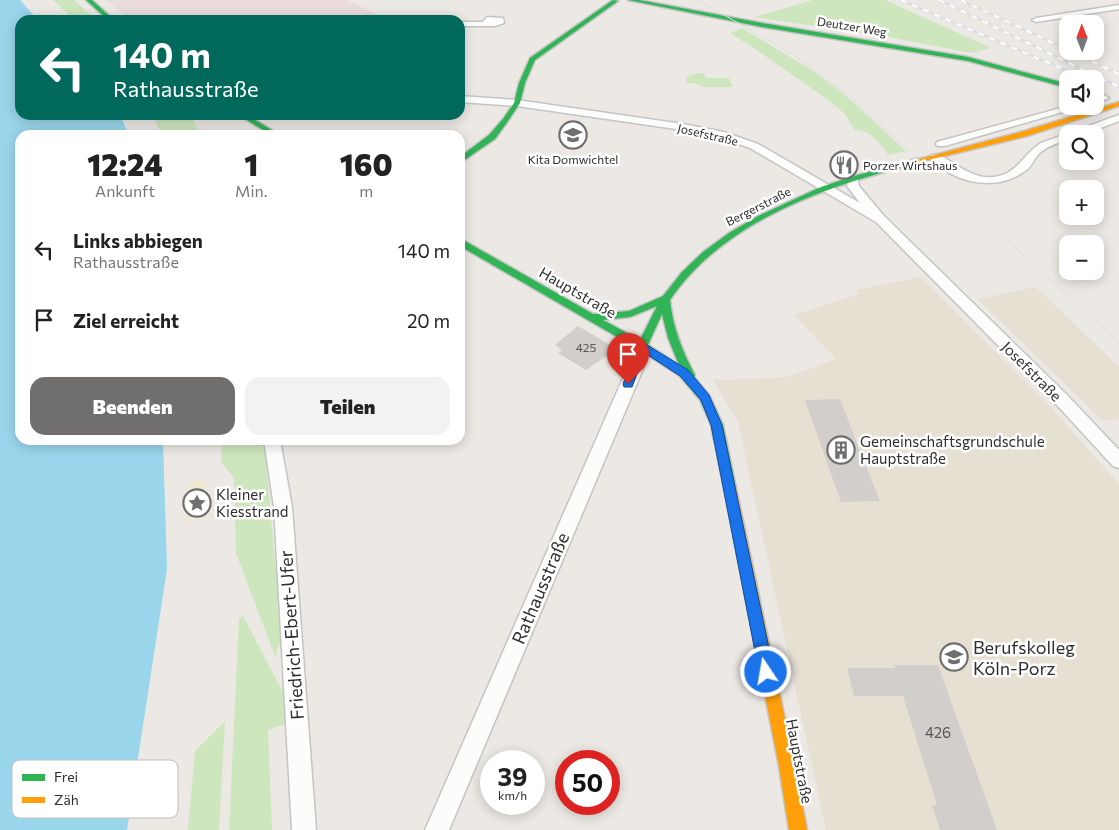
<!DOCTYPE html>
<html lang="de">
<meta charset="utf-8">
<style>
:root{--surface:#fff;--page:#f2f2f2;--text:#222;--muted:#767676;--accent:#706f6e}
body{margin:0;font-family:Commissioner,sans-serif;background:var(--page);color:var(--text);height:100vh;display:flex;flex-direction:column;font-size:19px;white-space:nowrap}
*{box-sizing:border-box;margin:0}
p{font-size:16px;color:var(--muted)}
.icon{flex:none;width:28px;height:28px;fill:none;stroke:currentColor;stroke-width:2;stroke-linecap:round;stroke-linejoin:round}
.map{position:relative;flex:1;overflow:hidden}
.panel{position:absolute;left:15px;top:130px;width:450px;height:315px;display:flex;flex-direction:column;background:var(--surface);border-radius:15px;box-shadow:0 2px 12px #0003}
.panel>*{flex:none}
.banner{position:absolute;left:15px;top:15px;width:450px;height:105px;border-radius:15px;box-shadow:0 2px 12px #0003;background:#00695c;color:#fff;overflow:hidden}
.needle{width:32px;rotate:359deg}
.buttons{position:absolute;left:1059px;top:15px;display:grid;gap:10px}
.buttons a{display:grid;place-items:center;width:45px;height:45px;border-radius:10px;background:var(--surface);box-shadow:0 2px 12px #0003;font-size:25px}
.speed{position:absolute;left:480px;top:750px;display:flex;gap:10px;font-size:25px;font-weight:700;text-align:center}
.speed>*{display:grid;place-content:center;width:65px;height:65px;border-radius:50%;background:var(--surface);box-shadow:0 2px 12px #0003;line-height:1}
.speed small{font-size:12px;font-weight:400}
.speed .limit{border:8px solid #d22;background:#fff;color:#111}
.pin{position:absolute;display:grid;place-items:center;width:42px;height:42px;color:#fff;margin:-51px -21px;border-radius:50% 50% 50% 0;rotate:-45deg;box-shadow:0 0 5px #0007}
.pin .icon{rotate:45deg}
.me{position:absolute;width:55px;margin:-28px;rotate:348deg;stroke-linejoin:round;filter:drop-shadow(0 0 4px #0008)}
.turn{display:flex;align-items:center;gap:18px;height:105px;padding:0 15px;font-size:22px}
.turn .icon{width:65px;height:65px;stroke-width:2.5}
.turn b{display:block;font-size:35px;line-height:42px}
.eta{display:flex;justify-content:space-evenly;align-items:center;height:85px;text-align:center}
.eta b{font-size:30px;font-weight:800;line-height:35px}
.button{display:flex;gap:10px;margin-top:auto;padding:10px 15px}
.button a{flex:1;height:58px;border-radius:15px;background:var(--accent);color:#fff;font-size:20px;font-weight:800;line-height:58px;text-align:center}
.button a+a{background:var(--page);color:var(--text)}
ul{padding:0;list-style:none}
li{display:flex;align-items:center;gap:15px;height:70px;padding:0 15px}
li div{flex:1}
li b{display:block;font-size:19px}
li em{font-style:normal}
.map>svg:first-child{display:block}
.education{fill:#e6e0d3}
.medical{fill:#e9dcdb}
.green{fill:#cee6be}
.sand{fill:#f0ead3}
.water{fill:#99d6ec}
.building{fill:#d1cecb}
.lines{fill:none;stroke-linecap:round;stroke-linejoin:round}
.street-casing{stroke:#c5c4c5;stroke-width:3}
.fast-casing{stroke:#c5c4c5;stroke-width:3}
.slow-casing{stroke:#c5c4c5;stroke-width:3}
.street{fill:#fcfcfb;fill-rule:evenodd}
.fast{fill:#30b455;fill-rule:evenodd}
.slow{fill:#ff9f0a;fill-rule:evenodd}
.tram{stroke:#dfdfe1;stroke-width:1}
.rail-casing{stroke:#dfdfe1;stroke-width:3}
.rail{stroke:#fff;stroke-width:2;stroke-dasharray:6;stroke-linecap:butt}
.route{fill:#1a73e8;stroke:#114b97}
.labels{text-anchor:middle;dominant-baseline:central;stroke-width:5;stroke-linejoin:round;paint-order:stroke}
.far-street-label{font-size:12px;fill:#2e2e2e;stroke:#fff}
.far-poi-label{font-size:12px;fill:#2e2e2e;stroke:#fff}
.number-label{font-size:12px;fill:#585857}
.street-label{font-size:15px;fill:#2e2e2e;stroke:#fff}
.poi-label{font-size:15px;fill:#2e2e2e;stroke:#fff;text-anchor:start}
.near-number-label{font-size:15px;fill:#585857}
.near-street-label{font-size:18px;fill:#2e2e2e;stroke:#fff}
.near-poi-label{font-size:18px;fill:#2e2e2e;stroke:#fff;text-anchor:start}
.key{fill:#fff;stroke:#c0c0c0;stroke-width:1}
.key-label{font-size:14px;fill:#2e2e2e}
</style>
<div class="map">
<svg width="1119" height="830" viewBox="0 0 1119 830">
<rect width="100%" height="100%" fill="#ece8e4"/>
<g class="education">
<polygon points="921,277 1049,405 1119,484 1119,830 826,830 738,422 712,378 720,380 787,377 836,359 794,315 859,294 856,290"/>
<polygon points="1036,287 1119,367 1119,419 1103,421 977,299"/>
</g>
<polygon class="medical" points="107,0 347,0 380,16 362,20 130,20"/>
<g class="green">
<polygon points="53,0 74,0 96,20 74,20"/>
<polygon points="813,0 885,0 991,48 972,53 882,36 754,17"/>
<path d="M742,28L815,72L852,101L906,151L888,155C880,142 870,130 854,130L845,114L831,102L761,53L730,33Z"/>
<polygon points="697,73 702,73 707,78 729,78 733,87 703,87 694,83 687,83 686,78"/>
<polygon points="152,115 191,115 200,135 162,135"/>
<polygon points="222,440 264,440 275,563 280,566 284,638 277,649 276,659 236,553 234,478 221,462"/>
<polygon points="243,616 287,700 288,723 268,730 272,830 229,830 239,618"/>
<polygon points="225,721 219,830 188,830 195,751"/>
</g>
<path class="sand" d="M197,478L203,481L211,513L186,522C185,506 180,487 197,478Z"/>
<polygon class="water" points="0,0 20,0 38,20 20,20 20,115 120,115 129,135 20,135 20,440 163,440 167,569 127,830 0,830"/>
<g class="building">
<polygon points="578,326 583,329 617,349 586,370 558,353 562,350 555,345"/>
<polygon points="840,399 860,451 880,501 841,502 805,400"/>
<polygon points="894,665 938,665 997,830 940,830 932,805 937,805 903,696 854,696 847,668 895,668"/>
</g>
<g class="lines">
<g class="street-casing">
<g id="street">
<polygon points="1119,5 1119,9 1036,22 1032,20 1036,18"/>
<polygon points="487,17 503,18 504,23 495,26 460,26 460,22 483,22"/>
<polygon points="1104,95 1109,98 1095,104 1095,98"/>
<polygon points="460,96 517,100 683,124 724,132 758,144 860,203 847,186 849,176 857,176 859,186 884,216 1067,395 1119,450 1119,468 1113,466 1055,403 876,222 750,148 718,137 683,130 517,106 460,102"/>
<polygon points="1068,106 1083,106 945,146 937,146 936,144 937,142"/>
<path d="M1119,115V121L1085,134H1068V140C1057,143 1044,147 1037,156C1033,161 1031,167 1025,171C997,192 953,184 931,157L932,155C948,151 973,190 1007,173C1021,166 1027,151 1041,143Z"/>
<polygon points="642,341 647,342 649,346 643,369 449,830 425,830 627,369 637,342"/>
<polygon points="264,440 280,440 292,507 316,830 292,830 274,507"/>
</g>
</g>
<g class="fast-casing">
<g id="fast">
<polygon points="86,0 92,0 114,20 108,20"/>
<polygon points="613,0 618,1 535,60 525,83 520,103 508,121 495,139 460,163 460,157 489,135 503,119 514,103 519,83 530,58"/>
<polygon points="628,0 639,0 762,23 968,57 1068,84 1068,88 968,61 762,27"/>
<polygon points="239,115 247,115 280,135 271,135"/>
<path d="M916,159H919V163C829,185 724,220 670,300C673,328 682,351 695,375L694,377L709,395L723,425L736,488L734,492L730,493L726,492L724,488L711,425L700,400L680,376L638,349L460,246V239L463,240L593,314L629,311L663,296L682,272L703,252L729,233L758,216L821,187L854,176ZM657,306L640,340L603,320L630,317ZM662,314L668,338L679,365L648,345Z"/>
</g>
</g>
<g class="slow-casing">
<g id="slow">
<polygon points="1119,102 1119,106 1027,136 916,163 912,161 1021,132"/>
<polygon points="730,483 734,484 736,488 795,766 807,830 789,830 779,766 724,488 726,484"/>
</g>
</g>
<use href="#street" class="street"/>
<use href="#fast" class="fast"/>
<use href="#slow" class="slow"/>
<polyline class="tram" points="698,0 794,55 848,95 1119,342"/>
<g class="rail-casing">
<g id="rail">
<polyline points="901,0 1086,79"/>
<polyline points="939,0 1119,87"/>
<polyline points="961,0 1068,50"/>
<polyline points="1070,51 1119,74"/>
</g>
</g>
<use href="#rail" class="rail"/>
</g>
<polygon class="route" points="642,342 688,370 709,395 722,425 774,672 772,677 766,679 761,677 759,672 711,425 701,400 680,376 645,353 632,387 624,387 623,384 637,346"/>
<defs>
<g id="school-ring" transform="scale(1.4375)"><circle r="9.5" fill="#fff" stroke="#706f6e" stroke-width="1.5"/><path d="M0-5L7-2L0 1L-7-2ZM-4 1L0 2.5L4 1V4Q0 6-4 4Z" fill="#706f6e"/></g>
<g id="restaurant-ring" transform="scale(1.4375)"><circle r="9.5" fill="#fff" stroke="#706f6e" stroke-width="1.5"/><path d="M-5-6h1v4h1v-4h1v4h1v-4h1v5L-1.5 .5V6h-2V.5L-5-1ZM5-6V6H3V1.5H1.5Q1.5-4 5-6Z" fill="#706f6e"/></g>
<g id="building-ring" transform="scale(1.4375)"><circle r="9.5" fill="#fff" stroke="#706f6e" stroke-width="1.5"/><path d="M-4-6H4V6H1V3H-1V6H-4ZM-2.5-4.3h1.7v1.8h-1.7ZM.8-4.3h1.7v1.8H.8ZM-2.5-1h1.7V.8h-1.7ZM.8-1h1.7V.8H.8Z" fill="#706f6e"/></g>
<g id="sight-ring" transform="scale(1.4375)"><circle r="9.5" fill="#fff" stroke="#706f6e" stroke-width="1.5"/><path d="M0-6L1.8-2.2L6-1.7L2.9 1.2L3.7 5.4L0 3.3L-3.7 5.4L-2.9 1.2L-6-1.7L-1.8-2.2Z" fill="#706f6e"/></g>
</defs>
<g fill-rule="evenodd">
<use href="#school-ring" x="573" y="135"/>
<use href="#restaurant-ring" x="844" y="165"/>
<use href="#building-ring" x="841" y="450"/>
<use href="#sight-ring" x="197" y="503"/>
<use href="#school-ring" x="954" y="657"/>
</g>
<g class="labels">
<g class="far-street-label">
<text transform="translate(852 26) rotate(9)">Deutzer Weg</text>
<text transform="translate(708 134) rotate(13)">Josefstraße</text>
<text transform="translate(758 206) rotate(-27)">Bergerstraße</text>
</g>
<g class="far-poi-label">
<text x="573" y="159">Kita Domwichtel</text>
<text x="863" y="165" text-anchor="start">Porzer Wirtshaus</text>
</g>
<g class="number-label">
<text x="586" y="347">425</text>
</g>
<g class="street-label">
<text transform="translate(578 292) rotate(30)">Hauptstraße</text>
<text transform="translate(1032 371) rotate(45)">Josefstraße</text>
<text transform="translate(800 761) rotate(79)">Hauptstraße</text>
</g>
<g class="poi-label">
<text x="860" y="441">Gemeinschaftsgrundschule<tspan x="860" dy="17">Hauptstraße</tspan></text>
<text x="216" y="494">Kleiner<tspan x="216" dy="17">Kiesstrand</tspan></text>
</g>
<g class="near-number-label">
<text x="938" y="732">426</text>
</g>
<g class="near-street-label">
<text transform="translate(540 588) rotate(-67)">Rathausstraße</text>
<text transform="translate(291 635) rotate(-94)">Friedrich-Ebert-Ufer</text>
</g>
<g class="near-poi-label">
<text x="973" y="647">Berufskolleg<tspan x="973" dy="21">Köln-Porz</tspan></text>
</g>
</g>
<rect x="12" y="760" width="166" height="58" rx="8" class="key"/>
<rect x="22" y="774" width="23" height="7" fill="#30b455"/>
<rect x="22" y="797" width="23" height="6" fill="#ff9f0a"/>
<g class="key-label">
<text x="54" y="782">Frei</text>
<text x="54" y="805">Zäh</text>
</g>
</svg>
<div class="buttons">
<a><svg class="needle" viewBox="-14 -14 28 28"><path d="M0-13l5 13h-10z" fill="#e53935"/><path d="M0 13l5-13h-10z" fill="#767676"/></svg></a>
<a><svg class="icon" aria-label="sound" viewBox="0 0 24 24"><path d="M4 9h4l5-4v14l-5-4H4zM17 9q2 3 0 6"/></svg></a>
<a><svg class="icon" aria-label="search" viewBox="0 0 24 24"><circle cx="10" cy="10" r="6"/><path d="M15 15l6 6"/></svg></a>
<a>+</a>
<a>−</a>
</div>
<div class="speed"><div>39<small>km/h</small></div><div class="limit">50</div></div>
<div class="pin" style="left:628px;top:384px;background:#d93025"><svg class="icon" aria-label="arrive" viewBox="0 0 24 24"><path d="M6 21V4h12l-3 4 3 4H6"/></svg></div>
<svg class="me" style="left:766px;top:672px" viewBox="-20 -20 40 40"><circle r="17" fill="#1a73e8" stroke="#fff" stroke-width="3"/><path d="M0-11L8 9 0 5-8 9z" fill="#fff"/></svg>
<div class="banner">
<div class="turn"><svg class="icon" aria-label="left" viewBox="0 0 24 24"><path d="M17 20v-9H6M10 6l-5 5 5 5"/></svg><div><b>140 m</b>Rathausstraße</div></div>
</div>
<section class="panel">
<div class="eta">
<div><b>12:24</b><p>Ankunft</p></div>
<div><b>1</b><p>Min.</p></div>
<div><b>160</b><p>m</p></div>
</div>
<ul>
<li><svg class="icon" aria-label="left" viewBox="0 0 24 24"><path d="M17 20v-9H6M10 6l-5 5 5 5"/></svg><div><b>Links abbiegen</b><p>Rathausstraße</p></div><em>140 m</em></li>
<li><svg class="icon" aria-label="arrive" viewBox="0 0 24 24"><path d="M6 21V4h12l-3 4 3 4H6"/></svg><div><b>Ziel erreicht</b></div><em>20 m</em></li>
</ul>
<div class="button"><a>Beenden</a><a>Teilen</a></div>
</section>
</div>
